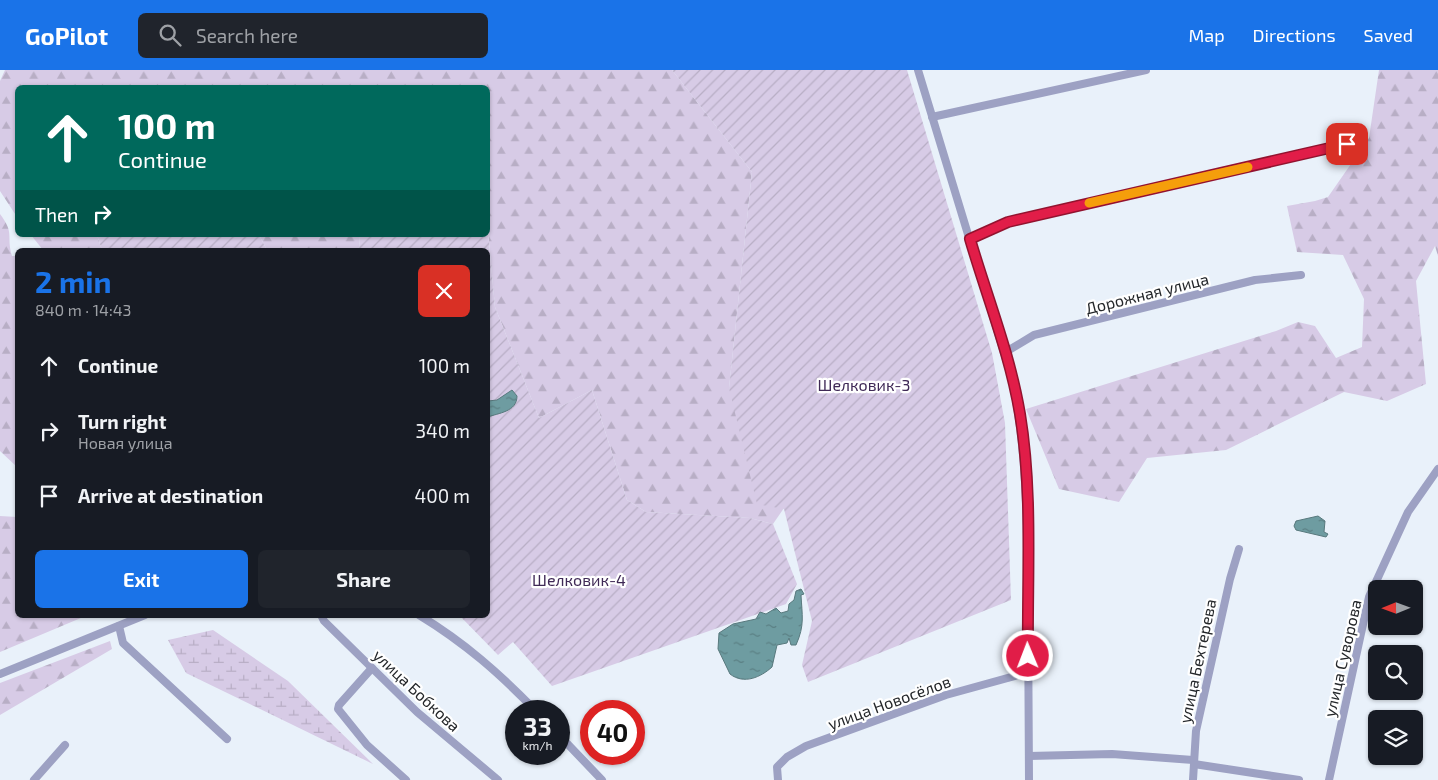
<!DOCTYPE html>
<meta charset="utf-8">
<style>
:root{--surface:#171b24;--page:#20242c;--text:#f1f3f6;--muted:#9ea1a6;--accent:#1a73e8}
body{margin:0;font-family:"Exo 2",sans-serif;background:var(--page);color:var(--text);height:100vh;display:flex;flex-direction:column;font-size:19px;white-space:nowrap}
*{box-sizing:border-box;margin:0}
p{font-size:16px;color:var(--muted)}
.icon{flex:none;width:28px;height:28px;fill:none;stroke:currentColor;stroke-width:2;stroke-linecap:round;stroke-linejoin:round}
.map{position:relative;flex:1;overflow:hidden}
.details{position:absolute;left:15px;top:178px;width:475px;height:370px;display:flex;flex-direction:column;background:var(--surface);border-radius:8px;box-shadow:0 1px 4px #0004}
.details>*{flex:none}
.top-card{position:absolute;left:15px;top:15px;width:475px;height:152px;border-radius:8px;box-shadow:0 1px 4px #0004;background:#00695c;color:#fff;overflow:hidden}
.needle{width:32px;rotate:269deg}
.tools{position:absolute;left:1368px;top:510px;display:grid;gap:10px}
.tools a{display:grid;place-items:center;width:55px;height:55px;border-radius:8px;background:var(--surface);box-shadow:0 1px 4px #0004;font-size:25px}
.speed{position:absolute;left:505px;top:630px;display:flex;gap:10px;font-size:25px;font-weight:700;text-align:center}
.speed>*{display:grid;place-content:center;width:65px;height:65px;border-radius:50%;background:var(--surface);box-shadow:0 1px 4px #0004;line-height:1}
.speed small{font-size:12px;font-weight:400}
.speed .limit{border:8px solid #d22;background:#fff;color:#111}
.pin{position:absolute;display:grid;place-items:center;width:42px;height:42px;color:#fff;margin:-21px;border-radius:10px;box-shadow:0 2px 8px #0006}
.me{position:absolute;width:55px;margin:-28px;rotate:359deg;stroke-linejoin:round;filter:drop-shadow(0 0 4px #0008)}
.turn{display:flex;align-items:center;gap:18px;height:105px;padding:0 20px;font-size:22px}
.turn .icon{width:65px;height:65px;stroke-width:2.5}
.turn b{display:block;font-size:35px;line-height:42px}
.then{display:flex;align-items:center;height:48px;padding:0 20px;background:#0003;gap:10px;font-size:19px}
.round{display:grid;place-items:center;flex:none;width:52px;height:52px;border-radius:8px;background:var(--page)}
.overview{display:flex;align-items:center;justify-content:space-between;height:85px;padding:0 20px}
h1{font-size:30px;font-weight:700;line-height:38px;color:var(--accent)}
.primary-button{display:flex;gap:10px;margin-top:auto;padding:10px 20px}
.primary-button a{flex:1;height:58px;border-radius:8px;background:var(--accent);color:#fff;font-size:20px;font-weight:700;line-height:58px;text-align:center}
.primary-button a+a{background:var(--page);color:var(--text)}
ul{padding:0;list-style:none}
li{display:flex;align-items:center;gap:15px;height:65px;padding:0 20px}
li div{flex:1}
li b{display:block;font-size:19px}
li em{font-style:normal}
header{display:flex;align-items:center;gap:30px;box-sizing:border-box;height:70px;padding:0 25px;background:var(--accent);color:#fff}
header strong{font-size:24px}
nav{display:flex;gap:28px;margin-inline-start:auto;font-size:18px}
.search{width:350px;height:45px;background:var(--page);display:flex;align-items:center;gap:12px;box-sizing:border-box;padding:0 18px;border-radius:8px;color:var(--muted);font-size:19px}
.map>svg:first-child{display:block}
.forest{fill:url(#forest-firs)}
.wetland{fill:url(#wetland-marsh)}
.garden{fill:url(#garden-furrows)}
.water{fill:url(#water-ripples);stroke:#58797d}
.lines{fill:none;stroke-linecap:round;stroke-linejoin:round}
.minor{stroke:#9da1c3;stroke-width:8}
.route-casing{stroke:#92132f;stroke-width:12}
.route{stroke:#e11d48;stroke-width:9}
.slow{stroke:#f59e0b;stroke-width:9}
.labels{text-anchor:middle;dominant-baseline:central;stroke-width:4.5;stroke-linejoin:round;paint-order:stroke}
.street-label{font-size:16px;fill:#24272a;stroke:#fff}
.park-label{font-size:16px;fill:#3f2956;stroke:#fff}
</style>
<header>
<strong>GoPilot</strong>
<div class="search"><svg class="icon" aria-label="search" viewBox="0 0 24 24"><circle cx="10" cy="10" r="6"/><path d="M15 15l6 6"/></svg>Search here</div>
<nav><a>Map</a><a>Directions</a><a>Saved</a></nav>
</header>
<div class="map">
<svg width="1438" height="710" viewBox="0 0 1438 710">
<defs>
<pattern id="forest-firs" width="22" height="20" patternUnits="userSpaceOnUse" patternTransform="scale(1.25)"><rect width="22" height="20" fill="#d7cbe6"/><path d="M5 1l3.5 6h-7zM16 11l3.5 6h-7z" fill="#b8aec5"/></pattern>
<pattern id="wetland-marsh" width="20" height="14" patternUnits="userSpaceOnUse" patternTransform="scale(1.25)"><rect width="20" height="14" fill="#d7cbe6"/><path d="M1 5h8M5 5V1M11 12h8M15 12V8" fill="none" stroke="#b8aec5"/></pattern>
<pattern id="garden-furrows" width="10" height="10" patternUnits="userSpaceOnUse" patternTransform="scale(1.25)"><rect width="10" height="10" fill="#d7cbe6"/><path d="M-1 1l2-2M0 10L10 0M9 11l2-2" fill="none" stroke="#b8aec5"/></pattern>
<pattern id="water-ripples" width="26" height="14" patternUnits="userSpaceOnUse" patternTransform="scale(1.25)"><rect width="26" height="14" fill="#6e9ca1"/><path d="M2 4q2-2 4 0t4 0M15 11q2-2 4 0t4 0" fill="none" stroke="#5a7f83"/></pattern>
</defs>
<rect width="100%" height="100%" fill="#e9f1fa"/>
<g class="forest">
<polygon points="5,0 672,0 752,102 729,318 784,438 773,454 750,448 646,442 627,430 592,320 539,348 495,237 488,161 488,18 18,18 17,147 0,121 0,11"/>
<polygon points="1379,0 1438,0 1438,186 1435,176 1416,211 1426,314 1387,331 1344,322 1226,380 1147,388 1119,432 1059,419 1026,339 1276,261 1298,252 1315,256 1336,288 1362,277 1364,229 1343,185 1297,182 1287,136 1315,131 1328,127 1369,68"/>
<path d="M0,144C15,164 6,165 12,186H17V397L0,381Z"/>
<polygon points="31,165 97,165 102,180 43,180"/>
<polygon points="259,165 360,165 359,180 267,180"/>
<polygon points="0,446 17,447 18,545 88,545 0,582"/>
<polygon points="110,571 112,579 0,645 0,613"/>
</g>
<polygon class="wetland" points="213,560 288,611 373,694 186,603 168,570"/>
<g class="garden">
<polygon points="672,0 907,0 992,283 1005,353 1011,530 808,612 802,595 812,551 784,439 757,434 729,318 752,102"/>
<polygon points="488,161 495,237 539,348 592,320 627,430 646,442 750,448 773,454 797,514 786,534 552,616 513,572 498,585 459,545 488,545 488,180 359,180 360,165 488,165"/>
<polygon points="97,165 259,165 267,180 102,180"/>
</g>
<g class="water">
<path d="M512,320L517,326C517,342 498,343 488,347V331L497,330Z"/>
<polygon points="1318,446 1325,451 1324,462 1328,464 1326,467 1296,460 1294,456 1296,451"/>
<path d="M801,519L804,524L801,525C802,545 805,555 796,575H791L789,568L787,573L777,575L772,597C761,607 744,615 730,604L718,579L719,563L733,554L756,549L760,542L766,544L776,538L781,543L788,541L789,534L794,530L796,521Z"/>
</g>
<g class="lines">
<g class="minor">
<path d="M918,0L1012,309C1028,385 1027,462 1028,539C1028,596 1029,653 1029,710"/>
<polyline points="932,47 1146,0"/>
<polyline points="970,169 1007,152 1347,74"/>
<polyline points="1004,283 1034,265 1255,210 1301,205"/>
<polyline points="321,545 324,551 417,642 498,710"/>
<path d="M419,545C465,573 499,603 536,641"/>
<polyline points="119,556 123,573 227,669"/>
<polyline points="372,598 339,635 338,639 367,675 406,710"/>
<polyline points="0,604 145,545"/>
<polyline points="559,665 602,710"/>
<polyline points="1029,686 1112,684 1193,690"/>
<polyline points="1194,694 1299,710"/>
<polyline points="34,710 65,675"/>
<polyline points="778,710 777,697 787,687 806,676 946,625 1029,602"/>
<polyline points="1193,710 1196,661 1230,509 1239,479"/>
<polyline points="1329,710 1369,527 1408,442 1438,399"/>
</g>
</g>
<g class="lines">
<g class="route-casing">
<path id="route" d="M1028,586C1027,506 1033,423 1020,344C1010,284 987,227 970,169L1008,152L1347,74"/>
</g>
<use href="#route" class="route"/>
<polyline class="slow" points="1089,133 1248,97"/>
</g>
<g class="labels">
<g class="street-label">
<text transform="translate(1147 223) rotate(-14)">Дорожная улица</text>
<text transform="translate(1342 588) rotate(-77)">улица Суворова</text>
<text transform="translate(1197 591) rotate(-78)">улица Бехтерева</text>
<text transform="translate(417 620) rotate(43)">улица Бобкова</text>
<text transform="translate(889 632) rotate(-20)">улица Новосёлов</text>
</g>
<g class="park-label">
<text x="864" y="314">Шелковик-3</text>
<text x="579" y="509">Шелковик-4</text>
</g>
</g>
</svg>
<div class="tools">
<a><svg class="needle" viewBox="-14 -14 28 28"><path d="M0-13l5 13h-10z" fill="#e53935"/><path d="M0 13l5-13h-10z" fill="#9ea1a6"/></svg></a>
<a><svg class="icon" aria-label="search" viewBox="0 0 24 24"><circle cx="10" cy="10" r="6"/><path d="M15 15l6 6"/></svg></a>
<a><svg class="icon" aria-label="layers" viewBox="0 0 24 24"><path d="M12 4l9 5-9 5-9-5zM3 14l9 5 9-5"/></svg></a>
</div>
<div class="speed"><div>33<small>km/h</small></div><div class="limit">40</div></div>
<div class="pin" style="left:1347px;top:74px;background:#d93025"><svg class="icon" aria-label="arrive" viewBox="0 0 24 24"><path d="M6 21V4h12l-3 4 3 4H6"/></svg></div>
<svg class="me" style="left:1028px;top:586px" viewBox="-20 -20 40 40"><circle r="17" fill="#e11d48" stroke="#fff" stroke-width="3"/><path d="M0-11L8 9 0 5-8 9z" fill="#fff"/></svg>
<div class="top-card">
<div class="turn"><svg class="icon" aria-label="ahead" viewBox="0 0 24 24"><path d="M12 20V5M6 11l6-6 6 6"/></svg><div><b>100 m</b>Continue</div></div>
<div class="then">Then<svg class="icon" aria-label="right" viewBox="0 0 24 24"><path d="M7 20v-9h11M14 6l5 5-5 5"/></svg></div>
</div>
<section class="details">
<div class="overview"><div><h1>2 min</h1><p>840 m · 14:43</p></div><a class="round" style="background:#d93025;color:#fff"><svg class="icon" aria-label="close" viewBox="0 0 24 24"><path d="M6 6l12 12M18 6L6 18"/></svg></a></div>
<ul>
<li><svg class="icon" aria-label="ahead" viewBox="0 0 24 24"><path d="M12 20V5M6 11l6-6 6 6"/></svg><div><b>Continue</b></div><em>100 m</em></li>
<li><svg class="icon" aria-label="right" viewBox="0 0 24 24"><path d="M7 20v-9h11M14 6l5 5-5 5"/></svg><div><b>Turn right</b><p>Новая улица</p></div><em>340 m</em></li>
<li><svg class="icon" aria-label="arrive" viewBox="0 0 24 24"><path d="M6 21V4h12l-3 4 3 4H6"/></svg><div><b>Arrive at destination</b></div><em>400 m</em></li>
</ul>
<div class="primary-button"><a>Exit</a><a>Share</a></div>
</section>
</div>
